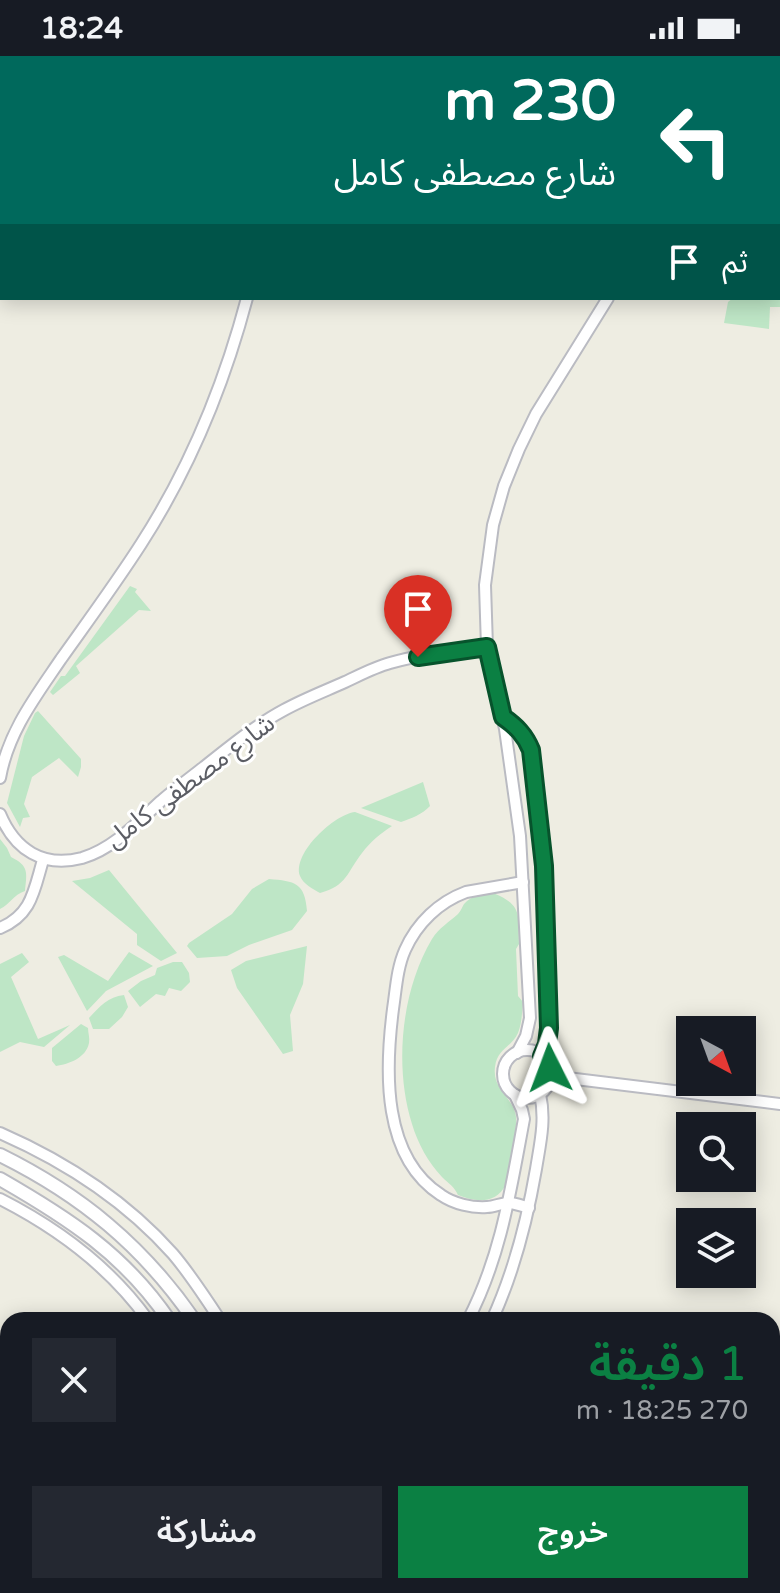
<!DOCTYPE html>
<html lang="ar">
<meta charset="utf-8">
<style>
:root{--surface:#171b24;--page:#242831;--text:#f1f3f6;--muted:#9ea1a6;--accent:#0b8043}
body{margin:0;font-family:"Varela Round","Noto Sans Arabic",sans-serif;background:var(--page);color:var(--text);direction:rtl;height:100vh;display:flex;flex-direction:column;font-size:30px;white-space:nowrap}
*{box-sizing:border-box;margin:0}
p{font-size:26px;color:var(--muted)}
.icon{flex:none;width:44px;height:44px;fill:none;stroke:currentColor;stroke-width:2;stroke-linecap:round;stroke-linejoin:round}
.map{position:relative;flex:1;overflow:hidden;direction:ltr}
.drawer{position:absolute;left:0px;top:1256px;width:780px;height:282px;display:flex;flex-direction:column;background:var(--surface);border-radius:24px 24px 0 0;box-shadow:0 4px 20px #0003;direction:rtl}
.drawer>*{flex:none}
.top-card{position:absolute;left:0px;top:0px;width:780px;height:244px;box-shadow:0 4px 20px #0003;direction:rtl;background:#00695c;color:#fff;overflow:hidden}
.needle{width:52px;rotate:139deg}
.fabs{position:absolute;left:676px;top:960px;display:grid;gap:16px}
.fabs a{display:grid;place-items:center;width:80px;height:80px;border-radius:0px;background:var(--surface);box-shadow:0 4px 20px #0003;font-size:40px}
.pin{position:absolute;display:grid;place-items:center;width:68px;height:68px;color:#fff;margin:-82px -34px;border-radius:50% 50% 50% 0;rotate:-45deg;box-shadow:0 0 8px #0007}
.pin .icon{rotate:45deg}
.me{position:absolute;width:88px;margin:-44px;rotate:357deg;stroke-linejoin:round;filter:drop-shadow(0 0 6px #0008)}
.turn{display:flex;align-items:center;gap:28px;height:168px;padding:0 32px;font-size:36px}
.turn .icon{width:104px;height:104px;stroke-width:2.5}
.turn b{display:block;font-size:56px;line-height:68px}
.then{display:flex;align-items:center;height:76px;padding:0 32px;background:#0003;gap:16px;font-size:30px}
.round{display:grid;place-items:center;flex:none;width:84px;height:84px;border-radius:0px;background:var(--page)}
.overview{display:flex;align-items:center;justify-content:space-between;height:136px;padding:0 32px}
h1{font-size:48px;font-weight:600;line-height:60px;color:var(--accent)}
.cta{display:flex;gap:16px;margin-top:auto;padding:16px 32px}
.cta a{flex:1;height:92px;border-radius:0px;background:var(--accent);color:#fff;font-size:32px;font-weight:600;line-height:92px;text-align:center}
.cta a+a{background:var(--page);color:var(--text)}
.status{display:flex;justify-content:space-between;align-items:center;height:56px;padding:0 40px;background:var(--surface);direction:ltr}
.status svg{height:22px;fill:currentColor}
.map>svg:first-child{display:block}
.green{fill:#bee6c6}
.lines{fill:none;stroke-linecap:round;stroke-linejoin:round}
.minor-casing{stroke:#babbc2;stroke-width:14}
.tertiary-casing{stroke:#babbc2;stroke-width:16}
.minor{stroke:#fff;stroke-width:10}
.tertiary{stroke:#fff;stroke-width:12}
.route-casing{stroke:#07532c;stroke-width:20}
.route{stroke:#0b8043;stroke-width:14}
.labels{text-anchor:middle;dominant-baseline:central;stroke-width:6;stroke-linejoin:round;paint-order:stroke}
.street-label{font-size:26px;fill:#5b5d64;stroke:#fff}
</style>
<div class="status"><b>18:24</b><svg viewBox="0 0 49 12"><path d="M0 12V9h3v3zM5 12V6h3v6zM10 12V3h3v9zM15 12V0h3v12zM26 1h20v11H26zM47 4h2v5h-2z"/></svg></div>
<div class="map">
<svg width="780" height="1537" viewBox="0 0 780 1537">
<rect width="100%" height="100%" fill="#eeede2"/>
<g class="green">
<polygon points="780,202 780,251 770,251 769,273 724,267 728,246 733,242 778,242 778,204"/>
<polygon points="130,530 137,533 135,536 151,555 139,554 76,610 80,617 53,639 50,636 61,620 65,620"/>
<polygon points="38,655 81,703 81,711 78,721 59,702 32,721 24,748 30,761 23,762 20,771 7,747 24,680 35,657"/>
<path d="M423,726L430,750C423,758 410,763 401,766L361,752Z"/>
<path d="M355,756L392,770C381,777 370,786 362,797C347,816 347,830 320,837C313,833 303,828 300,820C292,797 335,758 355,756Z"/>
<path d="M0,783L7,792L11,801C29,810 27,816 25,835C13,839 10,848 0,853Z"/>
<polygon points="109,814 177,897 161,905 137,889 137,878 72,825 90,822"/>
<path d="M269,823C295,825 305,827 307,855L292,874L249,889L227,900L197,902L187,890L189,887L232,858L252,833Z"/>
<path d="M493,837C523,849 518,859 519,888L516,893L518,940L523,946C522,956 522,967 518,977C512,991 497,993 495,1011C492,1035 514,1041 516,1061C517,1072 513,1086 511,1098C509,1107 509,1120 506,1128C496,1149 475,1146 458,1139C454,1130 449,1128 442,1121C428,1106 418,1088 412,1068C394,1011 401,935 432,883C439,872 449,866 458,858C461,855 462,851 464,848C472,839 482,838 493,837Z"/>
<polygon points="307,890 303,928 290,959 293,995 283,998 237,932 231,914 246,905"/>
<polygon points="129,896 153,910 106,935 87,955 58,901 64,899 108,925"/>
<polygon points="22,897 29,906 11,921 38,983 70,969 44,991 20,986 0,996 0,908"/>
<polygon points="173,906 182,906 189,917 190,926 181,935 169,932 165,940 156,938 140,951 128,935 141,925 155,919 157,912"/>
<path d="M124,939L128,951L122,961L109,973H93L89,962C100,950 108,941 124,939Z"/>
<path d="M81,968L88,972C88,977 90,982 89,987C86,1002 69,1008 56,1010L52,1005V992Z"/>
</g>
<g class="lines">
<g class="minor-casing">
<g id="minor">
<polyline points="23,0 25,2"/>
<polyline points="197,2 240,2"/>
<path d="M503,661C516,670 524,679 531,694L544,810L549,972L547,988L542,1000"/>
<path d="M0,722C8,676 36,640 61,603C88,565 116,527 141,488C190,412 224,329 247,242"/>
<path d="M0,758C15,794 43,812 82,802C113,793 138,766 161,745C175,733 190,722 204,711C229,691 256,669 284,654C304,643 325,635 345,626C360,619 375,611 390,607C421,598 455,595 487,591"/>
<path d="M523,826L466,836C439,846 417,867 405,894C397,912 396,933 393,953C385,1015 382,1101 441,1139C454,1148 472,1152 487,1151C495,1151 503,1146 511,1147C517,1148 523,1150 529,1152"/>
<path d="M0,872C32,859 34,834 43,804"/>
<circle cx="527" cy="1018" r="24"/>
<polyline points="517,997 526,980 530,962 520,780 505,673 487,591 485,529 493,469 504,430 519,393 536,358 608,242"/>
<polyline points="551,1020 780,1048"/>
<path d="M0,1077C64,1105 126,1145 173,1198C190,1218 205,1241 220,1264"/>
<path d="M0,1143C57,1172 110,1211 148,1264"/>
<path d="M468,1264C501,1201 511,1132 524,1063L522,1054L515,1039"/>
<path d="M492,1264C514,1216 527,1165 536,1113C540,1088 546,1064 540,1038"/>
<polyline points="264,1530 268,1537"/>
<polyline points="337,1530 342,1537"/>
</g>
</g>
<g class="tertiary-casing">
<g id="tertiary">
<path d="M0,1099C81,1139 143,1190 194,1264"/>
<path d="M0,1123C68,1162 124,1198 169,1264"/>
<polyline points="286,1530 290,1537"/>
<polyline points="312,1530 316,1537"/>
</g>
</g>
<use href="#minor" class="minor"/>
<use href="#tertiary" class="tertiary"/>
</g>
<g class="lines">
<g class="route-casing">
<path id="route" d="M418,601L487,591L503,661C516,670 525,679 531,694L544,810L549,972L547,988L542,1000L550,1012"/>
</g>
<use href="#route" class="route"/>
</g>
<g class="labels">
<g class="street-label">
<text transform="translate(190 725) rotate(-37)">شارع مصطفى كامل</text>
</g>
</g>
</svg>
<div class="fabs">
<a><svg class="needle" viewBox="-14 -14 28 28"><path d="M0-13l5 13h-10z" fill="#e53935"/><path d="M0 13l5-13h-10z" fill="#9ea1a6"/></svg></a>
<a><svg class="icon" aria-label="search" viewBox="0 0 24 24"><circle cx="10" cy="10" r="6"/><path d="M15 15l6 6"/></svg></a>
<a><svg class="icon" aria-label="layers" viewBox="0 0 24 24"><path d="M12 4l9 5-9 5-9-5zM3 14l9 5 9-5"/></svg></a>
</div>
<div class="pin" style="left:418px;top:601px;background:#d93025"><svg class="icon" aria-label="arrive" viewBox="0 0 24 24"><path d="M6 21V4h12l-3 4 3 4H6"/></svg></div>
<svg class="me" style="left:550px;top:1012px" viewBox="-20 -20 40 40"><path d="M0-17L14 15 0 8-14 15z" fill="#0b8043" stroke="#fff" stroke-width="4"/></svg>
<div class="top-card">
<div class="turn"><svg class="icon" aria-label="left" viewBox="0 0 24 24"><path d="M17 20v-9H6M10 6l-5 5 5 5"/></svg><div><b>230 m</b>شارع مصطفى كامل</div></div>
<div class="then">ثم<svg class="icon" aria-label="arrive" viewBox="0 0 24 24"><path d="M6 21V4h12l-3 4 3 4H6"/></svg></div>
</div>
<section class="drawer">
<div class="overview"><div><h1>1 دقيقة</h1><p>270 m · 18:25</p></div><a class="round"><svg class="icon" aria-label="close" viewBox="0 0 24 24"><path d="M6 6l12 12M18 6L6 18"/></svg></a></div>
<div class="cta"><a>خروج</a><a>مشاركة</a></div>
</section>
</div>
